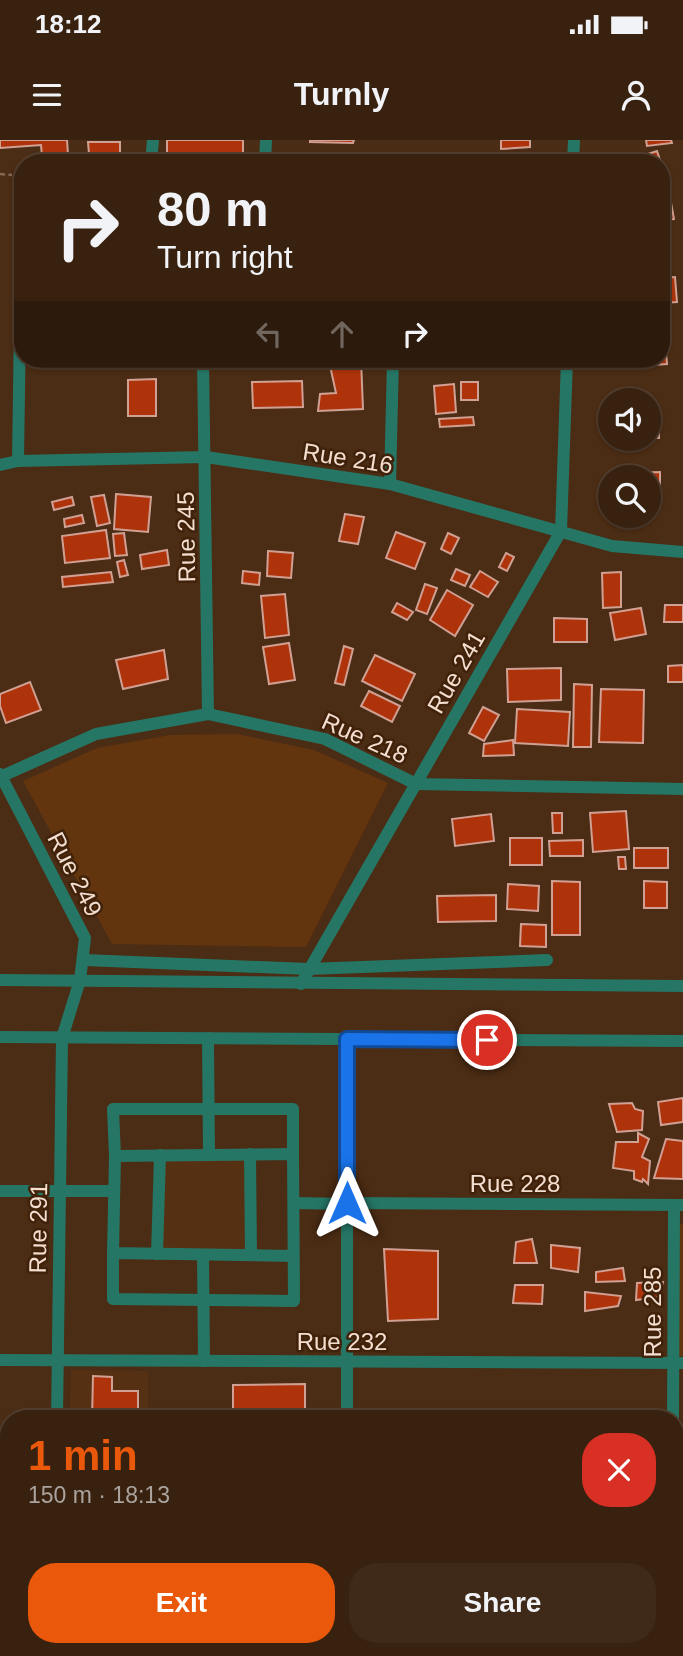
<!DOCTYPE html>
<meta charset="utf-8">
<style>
:root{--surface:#38210f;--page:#3f2918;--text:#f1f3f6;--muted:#aba39e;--line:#523e2f;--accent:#ea580c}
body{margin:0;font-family:Arial,sans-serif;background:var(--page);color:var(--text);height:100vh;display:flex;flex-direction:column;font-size:26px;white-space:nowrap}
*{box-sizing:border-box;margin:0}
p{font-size:23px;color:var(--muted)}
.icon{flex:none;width:38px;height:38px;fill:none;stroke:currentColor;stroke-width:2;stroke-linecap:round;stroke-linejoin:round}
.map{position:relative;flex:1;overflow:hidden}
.panel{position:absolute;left:0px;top:1270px;width:684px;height:247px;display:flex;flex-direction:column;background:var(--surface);border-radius:28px 28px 0 0;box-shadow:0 2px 5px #0004,0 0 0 2px var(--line)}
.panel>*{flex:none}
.top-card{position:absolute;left:14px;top:14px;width:656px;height:214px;border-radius:28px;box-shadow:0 2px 5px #0004,0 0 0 2px var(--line);background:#38210f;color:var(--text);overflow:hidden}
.tools{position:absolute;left:598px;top:248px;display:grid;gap:14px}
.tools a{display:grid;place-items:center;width:63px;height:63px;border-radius:50%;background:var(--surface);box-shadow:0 2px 5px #0004,0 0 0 2px var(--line);font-size:35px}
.pin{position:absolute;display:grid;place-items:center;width:60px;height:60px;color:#fff;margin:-30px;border:4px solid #fff;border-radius:50%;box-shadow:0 2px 7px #0007}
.me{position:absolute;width:77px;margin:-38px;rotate:0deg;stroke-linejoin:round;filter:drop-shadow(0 0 5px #0008)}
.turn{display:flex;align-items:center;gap:24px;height:147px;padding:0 28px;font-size:32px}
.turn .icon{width:91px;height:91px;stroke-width:2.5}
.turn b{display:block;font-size:49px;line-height:60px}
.lanes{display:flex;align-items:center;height:66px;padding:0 28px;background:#0003;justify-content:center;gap:35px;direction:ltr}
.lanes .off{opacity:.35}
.round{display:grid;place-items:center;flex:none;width:74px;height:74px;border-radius:28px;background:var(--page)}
.head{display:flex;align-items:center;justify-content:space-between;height:119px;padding:0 28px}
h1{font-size:42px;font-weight:700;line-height:52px;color:var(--accent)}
.cta{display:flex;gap:14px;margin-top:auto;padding:14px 28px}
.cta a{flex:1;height:80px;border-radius:28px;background:var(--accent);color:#fff;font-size:28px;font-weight:700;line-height:80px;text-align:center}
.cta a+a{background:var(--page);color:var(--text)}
.status{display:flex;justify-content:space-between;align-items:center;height:49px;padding:0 35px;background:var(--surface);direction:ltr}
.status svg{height:19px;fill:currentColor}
header{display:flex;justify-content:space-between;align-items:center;height:91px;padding:0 28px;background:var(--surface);font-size:32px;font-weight:700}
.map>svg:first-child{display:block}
.built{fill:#563013}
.green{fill:#62350f}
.building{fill:#ae330a;stroke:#cfa093;stroke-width:2}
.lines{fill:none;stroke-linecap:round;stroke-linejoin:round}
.path{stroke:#836853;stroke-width:2.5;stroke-dasharray:5 3.5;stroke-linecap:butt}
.minor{stroke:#267665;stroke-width:12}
.secondary{stroke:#389480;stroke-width:18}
.route-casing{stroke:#114b97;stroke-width:18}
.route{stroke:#1a73e8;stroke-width:12}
.labels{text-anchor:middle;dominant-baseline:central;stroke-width:5;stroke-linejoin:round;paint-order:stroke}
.street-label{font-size:24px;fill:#f3ded0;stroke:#402109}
</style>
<div class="status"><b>18:12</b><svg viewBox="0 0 49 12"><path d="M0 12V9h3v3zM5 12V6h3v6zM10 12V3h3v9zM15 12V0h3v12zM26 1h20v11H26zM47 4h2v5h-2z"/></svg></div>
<header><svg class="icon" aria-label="menu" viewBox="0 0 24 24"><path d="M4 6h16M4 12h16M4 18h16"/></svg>Turnly<svg class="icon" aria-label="person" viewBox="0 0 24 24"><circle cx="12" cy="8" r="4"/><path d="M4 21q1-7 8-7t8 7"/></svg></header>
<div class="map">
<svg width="683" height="1516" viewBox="0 0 683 1516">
<rect width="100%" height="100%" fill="#4b2c14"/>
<g class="built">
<polygon points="245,1018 247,1111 161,1108 164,1019"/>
<polygon points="71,1230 148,1231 148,1279 70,1279"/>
</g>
<g class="green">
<polygon points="237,594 314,610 388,643 306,807 112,804 23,641 97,608 170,595"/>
<polygon points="679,1084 683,1084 683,1216 677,1216"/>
</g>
<g class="building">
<polygon points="0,0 67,0 68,15 42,17 41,5 0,8"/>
<polygon points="167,0 243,0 243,16 167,15"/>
<polygon points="310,0 354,0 353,3 310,2"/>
<polygon points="501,0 530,0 530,7 501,9"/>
<polygon points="646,0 671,0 672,3 647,6"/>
<polygon points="88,2 120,2 120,14 89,14"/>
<polygon points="657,11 661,23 650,23 648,14"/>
<polygon points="668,46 674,79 662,81 662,47"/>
<polygon points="675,137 677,162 662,163 662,138"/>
<polygon points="663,175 667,224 638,226 637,219 662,219"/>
<polygon points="361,219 363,269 318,271 320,254 336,253 329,221"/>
<polygon points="156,239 156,276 128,276 128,240"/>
<polygon points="302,241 303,267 253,268 252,242"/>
<rect x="461" y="242" width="17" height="18"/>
<polygon points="454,244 456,272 436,274 434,246"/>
<polygon points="473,277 474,285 440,287 439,279"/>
<rect x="649" y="281" width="10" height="17"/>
<polygon points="660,332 660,356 649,356 649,338 628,338 628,333"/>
<polygon points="116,354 151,357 148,392 114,389"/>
<polygon points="104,355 110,383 97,386 91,357"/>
<polygon points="72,357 74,365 54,370 52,362"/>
<polygon points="345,374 364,377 358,404 339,401"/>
<polygon points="82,375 84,383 65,387 64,379"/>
<polygon points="106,390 110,418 65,423 62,396"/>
<polygon points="396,392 425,403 415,429 386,418"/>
<polygon points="124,393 127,415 115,416 113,394"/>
<polygon points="448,393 459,398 451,414 441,409"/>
<polygon points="167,410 169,425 142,429 140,415"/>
<polygon points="268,411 293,413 291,438 267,436"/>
<polygon points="506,413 514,417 507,431 499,427"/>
<polygon points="124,420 128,435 120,437 117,422"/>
<polygon points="456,429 470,435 465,446 451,440"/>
<polygon points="243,431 260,433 259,445 242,443"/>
<polygon points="480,431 498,442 488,457 470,447"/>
<polygon points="111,432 113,442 63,447 62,437"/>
<polygon points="621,432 621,467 603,468 602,433"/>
<polygon points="425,444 437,448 427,474 416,470"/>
<polygon points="447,450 473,465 455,496 430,480"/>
<polygon points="285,454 289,495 265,498 261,456"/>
<polygon points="397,463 413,472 407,480 392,472"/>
<polygon points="665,465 683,465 683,482 664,482"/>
<polygon points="641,468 646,494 615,500 610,473"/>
<polygon points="554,478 587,479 587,502 554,502"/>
<polygon points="289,503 295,540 269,544 263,507"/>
<polygon points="344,506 353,509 344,545 335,543"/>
<polygon points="164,510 168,539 123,549 116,520"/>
<polygon points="375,515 415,534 402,561 362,541"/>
<polygon points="683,525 683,542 668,542 668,526"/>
<polygon points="561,528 561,560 508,562 507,529"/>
<polygon points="30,542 41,570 6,583 0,566 0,554"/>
<polygon points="574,544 592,545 591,607 573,607"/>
<polygon points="601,549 644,550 643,603 599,602"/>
<polygon points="369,551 400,566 392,582 361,566"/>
<polygon points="483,567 499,575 484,601 469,593"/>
<polygon points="517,569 570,572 568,606 515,603"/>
<polygon points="513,600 514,615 483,616 484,604"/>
<polygon points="626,671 629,709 593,712 590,673"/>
<polygon points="552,673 562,673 562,693 553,693"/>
<polygon points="491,674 494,701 455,706 452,679"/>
<rect x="510" y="698" width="32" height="27"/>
<polygon points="583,700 583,716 550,716 549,701"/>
<rect x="634" y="708" width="34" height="20"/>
<polygon points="618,717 625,717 626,729 619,729"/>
<polygon points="552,741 580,742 580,795 552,795"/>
<polygon points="644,741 667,742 667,768 644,768"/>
<polygon points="508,744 539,746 538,771 507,769"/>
<polygon points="496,755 496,781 438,782 437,756"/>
<polygon points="521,784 546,785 546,807 520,806"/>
<polygon points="683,958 683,982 661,985 658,962"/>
<polygon points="632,963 635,969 643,971 642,990 617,992 609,964"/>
<polygon points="638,993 649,999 642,1017 650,1021 648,1044 643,1039 642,1042 634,1039 634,1031 613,1028 616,1002 638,1002"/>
<polygon points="666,999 683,1001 683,1039 654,1038"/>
<polygon points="532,1099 537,1123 514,1123 516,1102"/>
<polygon points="551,1105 580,1108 578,1132 551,1128"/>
<polygon points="384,1109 438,1111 438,1179 388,1181"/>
<polygon points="623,1128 625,1141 596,1142 596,1132"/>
<polygon points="663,1142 659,1157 636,1160 637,1143"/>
<polygon points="515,1145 543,1145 542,1164 513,1163"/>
<polygon points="585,1152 621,1156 618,1166 585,1171"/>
<polygon points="93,1236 112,1237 112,1251 138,1251 138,1279 92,1279"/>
<polygon points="305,1244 305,1279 233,1279 233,1245"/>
<polygon points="518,1508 561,1508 561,1511 518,1512"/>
</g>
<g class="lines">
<polyline class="path" points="0,34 12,35"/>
<g class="minor">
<polyline points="151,23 153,0"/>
<polyline points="265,23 266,0"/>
<polyline points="573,23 574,0"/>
<polyline points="203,219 208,574"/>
<polyline points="18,321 22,43"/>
<polyline points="0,325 18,321 206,317 390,344 612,406 683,412"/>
<polyline points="390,344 393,219"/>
<polyline points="0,634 85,798 80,840 62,898 57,1279"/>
<polyline points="0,637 96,594 208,574 325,599 416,644 683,649"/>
<polyline points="84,820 308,829 547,820"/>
<polyline points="0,840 683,846"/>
<polyline points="301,844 561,391 567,219"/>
<polyline points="0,897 683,901"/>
<polyline points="208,898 209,1015"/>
<polyline points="250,1014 251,1115"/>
<polyline points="115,1016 113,969 293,969 293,1014"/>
<polyline points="0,1051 114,1051"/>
<polyline points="294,1063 347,1064"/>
<polyline points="347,1063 683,1065"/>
<polyline points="113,1113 113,1159 294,1161 293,1014 115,1016 113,1113 294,1116"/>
<polyline points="157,1114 160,1015"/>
<polyline points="203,1115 204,1221"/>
<polyline points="0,1220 683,1223"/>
<polyline points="347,1279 347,899"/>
<polyline points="673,1279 674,1065"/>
<polyline points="53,1516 53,1508"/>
<polyline points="347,1516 347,1508"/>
<polyline points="673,1516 673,1508"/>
</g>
<g class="secondary">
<polyline points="0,1360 9,1360"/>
<polyline points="676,1363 683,1364"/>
<polyline points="0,1382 9,1382"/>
<polyline points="676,1383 683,1383"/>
</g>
</g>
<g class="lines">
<g class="route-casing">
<polyline id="route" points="347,1063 347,899 487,900"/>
</g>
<use href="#route" class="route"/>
</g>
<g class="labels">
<g class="street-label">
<text transform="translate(348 318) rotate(9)">Rue 216</text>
<text transform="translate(186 397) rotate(-91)">Rue 245</text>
<text transform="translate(456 532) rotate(-60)">Rue 241</text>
<text transform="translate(365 598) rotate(24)">Rue 218</text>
<text transform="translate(75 734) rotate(63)">Rue 249</text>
<text x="515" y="1043">Rue 228</text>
<text transform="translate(38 1088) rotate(-89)">Rue 291</text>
<text transform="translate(652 1172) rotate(-90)">Rue 285</text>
<text x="342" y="1201">Rue 232</text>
</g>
</g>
</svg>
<div class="tools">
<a><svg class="icon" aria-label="sound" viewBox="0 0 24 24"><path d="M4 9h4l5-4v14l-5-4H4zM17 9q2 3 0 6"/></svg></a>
<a><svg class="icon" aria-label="search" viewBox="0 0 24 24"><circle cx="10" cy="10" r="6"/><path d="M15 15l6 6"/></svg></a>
</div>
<div class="pin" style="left:487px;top:900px;background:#d93025"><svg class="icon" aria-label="arrive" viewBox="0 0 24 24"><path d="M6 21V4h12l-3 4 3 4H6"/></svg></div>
<svg class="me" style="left:347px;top:1063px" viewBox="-20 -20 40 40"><path d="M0-17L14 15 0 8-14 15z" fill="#1a73e8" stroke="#fff" stroke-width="4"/></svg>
<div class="top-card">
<div class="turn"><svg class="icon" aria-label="right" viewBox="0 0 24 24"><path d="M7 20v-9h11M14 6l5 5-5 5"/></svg><div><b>80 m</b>Turn right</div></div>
<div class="lanes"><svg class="icon off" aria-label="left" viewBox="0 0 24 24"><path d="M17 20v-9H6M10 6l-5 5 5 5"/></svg><svg class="icon off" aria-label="ahead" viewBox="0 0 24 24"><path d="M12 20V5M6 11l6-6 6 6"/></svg><svg class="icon" aria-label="right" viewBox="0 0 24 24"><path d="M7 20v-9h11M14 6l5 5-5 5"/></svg></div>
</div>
<section class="panel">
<div class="head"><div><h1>1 min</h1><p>150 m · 18:13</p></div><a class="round" style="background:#d93025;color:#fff"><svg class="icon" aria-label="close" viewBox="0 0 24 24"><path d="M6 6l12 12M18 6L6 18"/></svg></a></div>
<div class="cta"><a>Exit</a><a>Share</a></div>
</section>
</div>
